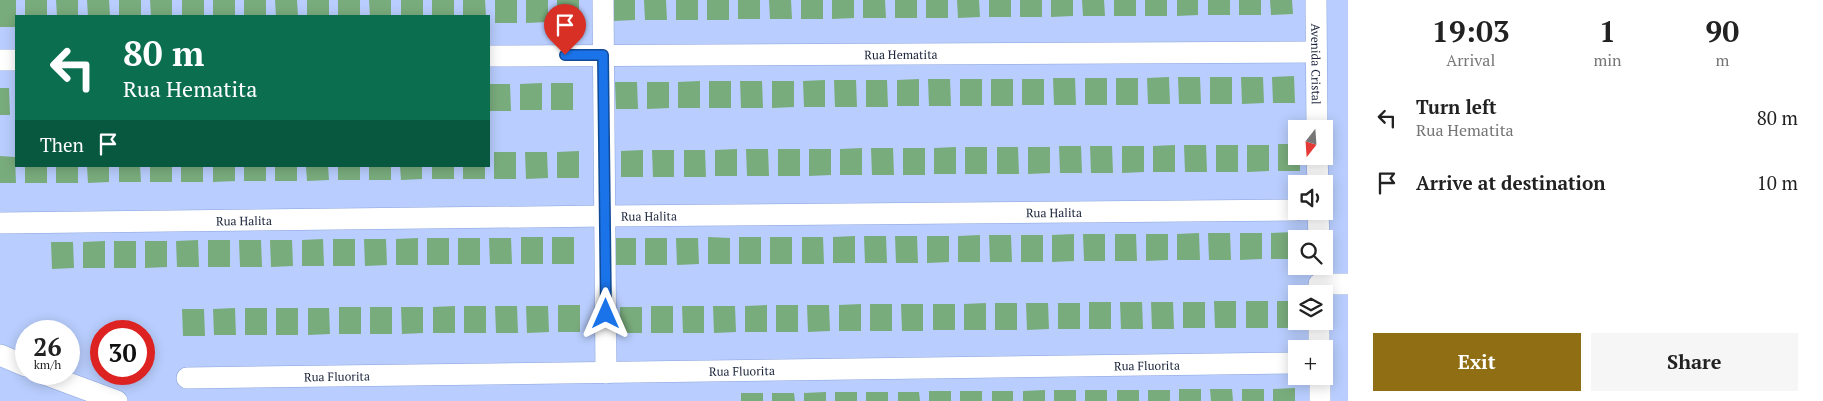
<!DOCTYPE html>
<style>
:root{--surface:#fff;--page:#f6f6f6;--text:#222;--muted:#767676;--accent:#906e14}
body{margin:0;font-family:"PT Serif",serif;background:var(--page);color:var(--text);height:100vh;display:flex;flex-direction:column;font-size:19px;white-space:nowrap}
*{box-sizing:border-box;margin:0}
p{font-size:16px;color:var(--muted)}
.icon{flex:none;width:28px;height:28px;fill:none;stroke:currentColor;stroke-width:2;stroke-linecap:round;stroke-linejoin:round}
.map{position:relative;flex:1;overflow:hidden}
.details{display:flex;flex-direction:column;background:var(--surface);width:475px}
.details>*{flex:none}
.guide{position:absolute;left:15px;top:15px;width:475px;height:152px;border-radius:0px;box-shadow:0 2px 12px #0003;background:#0b6e4f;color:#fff;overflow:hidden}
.needle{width:32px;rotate:197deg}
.buttons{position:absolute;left:1288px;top:120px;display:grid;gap:10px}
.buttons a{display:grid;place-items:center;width:45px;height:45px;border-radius:0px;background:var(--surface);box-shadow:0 2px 12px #0003;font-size:25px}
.speed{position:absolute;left:15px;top:320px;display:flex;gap:10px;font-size:25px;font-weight:700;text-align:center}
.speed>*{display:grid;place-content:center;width:65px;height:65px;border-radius:50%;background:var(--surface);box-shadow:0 2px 12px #0003;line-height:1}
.speed small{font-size:12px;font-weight:400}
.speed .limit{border:8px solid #d22;background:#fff;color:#111}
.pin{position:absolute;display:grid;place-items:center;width:42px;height:42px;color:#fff;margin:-51px -21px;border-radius:50% 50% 50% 0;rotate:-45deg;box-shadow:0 0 5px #0007}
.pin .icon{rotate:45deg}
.me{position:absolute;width:55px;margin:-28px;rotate:0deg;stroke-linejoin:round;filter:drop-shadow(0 0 4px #0008)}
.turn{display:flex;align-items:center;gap:18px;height:105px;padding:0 25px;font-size:22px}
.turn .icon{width:65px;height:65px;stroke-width:2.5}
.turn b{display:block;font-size:35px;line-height:42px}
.then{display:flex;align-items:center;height:48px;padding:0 25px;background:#0003;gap:10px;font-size:19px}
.eta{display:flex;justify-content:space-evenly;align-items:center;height:85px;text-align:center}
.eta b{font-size:30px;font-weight:700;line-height:35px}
.primary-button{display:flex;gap:10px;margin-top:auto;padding:10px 25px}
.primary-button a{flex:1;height:58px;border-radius:0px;background:var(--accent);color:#fff;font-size:20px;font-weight:700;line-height:58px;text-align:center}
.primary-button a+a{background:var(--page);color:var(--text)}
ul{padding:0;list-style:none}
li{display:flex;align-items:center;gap:15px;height:65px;padding:0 25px}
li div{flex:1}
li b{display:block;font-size:19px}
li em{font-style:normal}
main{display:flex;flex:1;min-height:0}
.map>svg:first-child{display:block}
.building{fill:#79ac7c}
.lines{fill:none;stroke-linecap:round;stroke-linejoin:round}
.minor-casing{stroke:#8aa3dc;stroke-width:22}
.minor{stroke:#fff;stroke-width:21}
.route-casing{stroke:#114b97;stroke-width:12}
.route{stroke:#1a73e8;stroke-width:9}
.labels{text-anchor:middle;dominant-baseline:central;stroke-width:5;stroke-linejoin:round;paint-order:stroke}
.street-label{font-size:12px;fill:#1a243a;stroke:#d1dcf4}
</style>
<main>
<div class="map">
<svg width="1348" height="401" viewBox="0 0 1348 401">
<rect width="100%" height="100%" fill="#b9cefe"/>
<g class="building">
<rect x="0" y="0" width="16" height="27"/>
<rect x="25" y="0" width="22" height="16"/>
<polygon points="56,0 78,0 78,16 57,16"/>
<polygon points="87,0 109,0 110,16 88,16"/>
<rect x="119" y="0" width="22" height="16"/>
<polygon points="150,0 172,0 172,16 151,16"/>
<rect x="182" y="0" width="22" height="16"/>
<rect x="213" y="0" width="22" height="16"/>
<rect x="244" y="0" width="22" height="16"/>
<polygon points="275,0 297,0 298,16 276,16"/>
<rect x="307" y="0" width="22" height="16"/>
<rect x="338" y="0" width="22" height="16"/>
<polygon points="369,0 391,0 391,16 370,16"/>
<rect x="401" y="0" width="22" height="16"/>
<rect x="432" y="0" width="22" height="16"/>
<polygon points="463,0 485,0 486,16 463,16"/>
<rect x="495" y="0" width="22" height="23"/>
<polygon points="526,0 548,0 548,22 526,23"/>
<rect x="557" y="0" width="22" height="22"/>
<polygon points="613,0 635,0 635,20 613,21"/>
<polygon points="644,0 666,0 667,20 645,20"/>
<rect x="676" y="0" width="22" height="20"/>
<rect x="707" y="0" width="22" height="20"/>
<rect x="738" y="0" width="22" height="19"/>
<polygon points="769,0 791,0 792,19 770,19"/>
<rect x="801" y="0" width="22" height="19"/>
<polygon points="832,0 854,0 854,18 832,19"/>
<polygon points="863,0 885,0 886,18 863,18"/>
<rect x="895" y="0" width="22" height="18"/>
<rect x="926" y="0" width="22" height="18"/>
<polygon points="957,0 979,0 980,17 958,18"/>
<rect x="989" y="0" width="22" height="17"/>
<rect x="1020" y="0" width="22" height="17"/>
<polygon points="1051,0 1073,0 1073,16 1051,17"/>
<polygon points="1082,0 1104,0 1105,16 1083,16"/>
<rect x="1114" y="0" width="22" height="16"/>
<rect x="1145" y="0" width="22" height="16"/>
<polygon points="1177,0 1198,0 1198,15 1177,16"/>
<rect x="1208" y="0" width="22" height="15"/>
<rect x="1239" y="0" width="22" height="15"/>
<polygon points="1270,0 1292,0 1293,14 1271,15"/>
<polygon points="1294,76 1295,103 1273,103 1272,77"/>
<polygon points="1169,77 1170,104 1148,104 1147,78"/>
<polygon points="1178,77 1200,77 1201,104 1179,104"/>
<rect x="1210" y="77" width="22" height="27"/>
<polygon points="1241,77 1263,77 1264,103 1242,104"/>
<polygon points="1053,78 1075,78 1076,105 1054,105"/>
<rect x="1085" y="78" width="22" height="27"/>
<rect x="1116" y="78" width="22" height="27"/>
<polygon points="919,79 919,106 897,106 897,80"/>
<polygon points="928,79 950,79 951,106 929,106"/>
<rect x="960" y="79" width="22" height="27"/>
<rect x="991" y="79" width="22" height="27"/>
<rect x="1022" y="79" width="22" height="26"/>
<polygon points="825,80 825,107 804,107 803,81"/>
<polygon points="834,80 856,80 857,107 835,107"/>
<polygon points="866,80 887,80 888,107 866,107"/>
<polygon points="700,81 700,108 678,108 678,82"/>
<rect x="709" y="81" width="22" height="27"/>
<polygon points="740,81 762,81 763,108 741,108"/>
<polygon points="772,81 794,81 794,107 772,108"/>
<polygon points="615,82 637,82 638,109 616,109"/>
<polygon points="647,82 669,82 669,108 647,109"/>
<polygon points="542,83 542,110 520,110 520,84"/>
<rect x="551" y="83" width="22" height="27"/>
<polygon points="489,84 510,84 511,111 489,111"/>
<polygon points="0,88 9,88 10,115 0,115"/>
<polygon points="1278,144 1296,144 1296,156 1300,156 1300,171 1278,171"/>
<polygon points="1175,145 1175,172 1153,172 1153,146"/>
<polygon points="1184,145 1206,145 1207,172 1185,172"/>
<rect x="1216" y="145" width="22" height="27"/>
<polygon points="1247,145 1269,145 1269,171 1247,172"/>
<polygon points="1059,146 1081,146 1082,173 1060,173"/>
<polygon points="1090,146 1112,146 1113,173 1091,173"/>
<polygon points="1122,146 1144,146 1144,172 1122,173"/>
<polygon points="956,147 956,174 934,174 934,148"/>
<rect x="965" y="147" width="22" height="27"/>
<polygon points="997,147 1018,147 1019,174 997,174"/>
<polygon points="1028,147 1050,147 1050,173 1028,174"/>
<polygon points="862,148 862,175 840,175 840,149"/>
<polygon points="871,148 893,148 894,175 872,175"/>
<rect x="903" y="148" width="22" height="27"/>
<polygon points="737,149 737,176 715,176 715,150"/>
<polygon points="746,149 768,149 769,176 747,176"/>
<rect x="778" y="149" width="22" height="27"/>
<polygon points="809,149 831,149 831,175 809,176"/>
<polygon points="643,150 643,177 621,177 621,151"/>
<polygon points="652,150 674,150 674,177 653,177"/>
<polygon points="684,150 705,150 706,177 684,177"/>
<polygon points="579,151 579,178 557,178 557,152"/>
<rect x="494" y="152" width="22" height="27"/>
<polygon points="525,152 547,152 548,178 526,179"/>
<polygon points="0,156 15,157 16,183 0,183"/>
<rect x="25" y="166" width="22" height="17"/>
<rect x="56" y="166" width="22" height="17"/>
<polygon points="87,166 109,166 109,182 88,183"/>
<polygon points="119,166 140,166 141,182 119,182"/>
<rect x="150" y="166" width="22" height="16"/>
<rect x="181" y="166" width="22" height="16"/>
<polygon points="213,166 235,166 235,181 213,182"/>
<rect x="244" y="166" width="22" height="15"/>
<rect x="275" y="166" width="22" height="15"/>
<polygon points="306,166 328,166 329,180 307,181"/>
<rect x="338" y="166" width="22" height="14"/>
<rect x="369" y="166" width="22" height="14"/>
<polygon points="400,166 422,166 422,179 401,180"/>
<rect x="432" y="166" width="22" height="13"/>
<rect x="463" y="166" width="22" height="13"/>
<polygon points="1293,232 1293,259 1271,259 1271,233"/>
<polygon points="1199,233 1200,260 1177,260 1177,234"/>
<polygon points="1208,233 1230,233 1231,260 1209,260"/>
<polygon points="1240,233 1262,233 1262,259 1240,260"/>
<polygon points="1074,234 1074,261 1052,262 1052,235"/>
<polygon points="1083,234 1105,234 1105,261 1084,261"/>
<polygon points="1115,234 1136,234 1137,261 1115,261"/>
<polygon points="1146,234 1168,234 1168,260 1146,261"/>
<polygon points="980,235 980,262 958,262 958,236"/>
<polygon points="989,235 1011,235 1012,262 990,262"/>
<rect x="1021" y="235" width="22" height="27"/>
<polygon points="855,236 855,263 833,263 833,237"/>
<polygon points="864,236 886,236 887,263 865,263"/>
<polygon points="895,236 917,236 918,263 896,263"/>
<polygon points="927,236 949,236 949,262 927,263"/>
<rect x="521" y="237" width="22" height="27"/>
<rect x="552" y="237" width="22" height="27"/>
<polygon points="708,237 730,238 730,264 708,264"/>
<rect x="739" y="237" width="22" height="27"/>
<rect x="770" y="237" width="22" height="27"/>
<polygon points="802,237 823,237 824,264 802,264"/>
<polygon points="418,238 418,265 396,265 396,239"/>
<rect x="427" y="238" width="22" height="27"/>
<rect x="458" y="238" width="22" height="27"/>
<polygon points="489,238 511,238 512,264 490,264"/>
<rect x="614" y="238" width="22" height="27"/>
<rect x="645" y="238" width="22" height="27"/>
<polygon points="676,238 698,238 699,264 677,265"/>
<polygon points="323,239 324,266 302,266 302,240"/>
<rect x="333" y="239" width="22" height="27"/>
<polygon points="364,239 386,239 387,265 365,266"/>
<polygon points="198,240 199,267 177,267 176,241"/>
<rect x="208" y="240" width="22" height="27"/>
<polygon points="239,240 261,240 262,267 240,267"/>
<polygon points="270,240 292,240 293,266 271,267"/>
<polygon points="105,241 105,268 83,268 83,242"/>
<rect x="114" y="241" width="22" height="27"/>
<polygon points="145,241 167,241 167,267 145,268"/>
<polygon points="51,242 73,242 74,268 52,269"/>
<polygon points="1214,301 1236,301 1236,328 1215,328"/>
<rect x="1246" y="301" width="22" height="27"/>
<polygon points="1277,301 1296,301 1296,321 1299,321 1299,328 1277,328"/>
<rect x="1089" y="302" width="22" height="27"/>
<polygon points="1120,302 1142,302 1143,329 1121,329"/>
<polygon points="1151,302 1173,302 1174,329 1152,329"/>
<rect x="1183" y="302" width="22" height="26"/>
<polygon points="986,303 986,330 964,330 964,304"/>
<rect x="995" y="303" width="22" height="27"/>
<polygon points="1026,303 1048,303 1049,329 1027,330"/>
<rect x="1058" y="303" width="22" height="26"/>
<polygon points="861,304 861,331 839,331 839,305"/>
<rect x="870" y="304" width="22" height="27"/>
<polygon points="901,304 923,304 923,331 902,331"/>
<rect x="933" y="304" width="22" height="26"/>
<rect x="558" y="305" width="22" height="27"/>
<polygon points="767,305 767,332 745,332 745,306"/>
<rect x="776" y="305" width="22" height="27"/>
<polygon points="807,305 829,305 830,331 808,332"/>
<polygon points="455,306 455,333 433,333 433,307"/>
<rect x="464" y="306" width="22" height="27"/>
<polygon points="495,306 517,306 518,333 496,333"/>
<polygon points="526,306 548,306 549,332 527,333"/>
<rect x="651" y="306" width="22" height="27"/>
<polygon points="682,306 704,306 704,333 683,333"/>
<polygon points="713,306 735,306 736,332 714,333"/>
<rect x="339" y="307" width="22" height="27"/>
<rect x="370" y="307" width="22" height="27"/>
<polygon points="401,307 423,307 423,333 402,334"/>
<rect x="620" y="307" width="22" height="26"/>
<polygon points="235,308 236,335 214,335 213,309"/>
<rect x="245" y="308" width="22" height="27"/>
<rect x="276" y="308" width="22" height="27"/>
<polygon points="308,308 329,308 330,334 308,335"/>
<polygon points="182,309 204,309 205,336 183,336"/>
<polygon points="1295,388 1295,401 1273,401 1273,389"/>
<rect x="1179" y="389" width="22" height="12"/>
<polygon points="1210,389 1232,389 1233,401 1211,401"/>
<rect x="1242" y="389" width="22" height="12"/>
<polygon points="1045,390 1045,401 1023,401 1023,391"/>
<rect x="1054" y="390" width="22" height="11"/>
<rect x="1085" y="390" width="22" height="11"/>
<rect x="1117" y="390" width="22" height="11"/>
<rect x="1148" y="390" width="22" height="11"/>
<rect x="929" y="391" width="22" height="10"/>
<rect x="960" y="391" width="22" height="10"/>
<rect x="992" y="391" width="21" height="10"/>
<polygon points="826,392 826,401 804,401 804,393"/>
<rect x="835" y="392" width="22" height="9"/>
<rect x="866" y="392" width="22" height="9"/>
<polygon points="898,392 919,392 920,401 898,401"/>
<rect x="741" y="393" width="22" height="8"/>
<polygon points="772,393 794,393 795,401 772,401"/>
</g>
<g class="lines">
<g class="minor-casing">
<g id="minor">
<polyline points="603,0 606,373"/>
<path id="s1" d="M1316,0L1317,129"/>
<path id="s2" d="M489,56L1315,52"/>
<polyline points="0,60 16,60"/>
<polyline points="1317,156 1318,184"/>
<polyline points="1318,211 1319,239"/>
<path id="s3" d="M0,223L606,216L1296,210"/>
<polyline points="1319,284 1348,284"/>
<polyline points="1319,321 1319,349"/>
<polyline points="0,355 26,366"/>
<polyline points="44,374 117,401"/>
<polyline points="1320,376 1320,401"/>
<path id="s4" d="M187,378L1296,363"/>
</g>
</g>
<use href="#minor" class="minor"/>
</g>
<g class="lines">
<g class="route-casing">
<polyline id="route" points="565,55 603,55 606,314"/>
</g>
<use href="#route" class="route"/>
</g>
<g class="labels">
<g class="street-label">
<text stroke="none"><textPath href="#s2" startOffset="412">Rua Hematita</textPath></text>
<text stroke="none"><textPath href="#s1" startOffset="64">Avenida Cristal</textPath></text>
<text stroke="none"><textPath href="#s3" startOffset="1054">Rua Halita</textPath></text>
<text stroke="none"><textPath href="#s3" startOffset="649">Rua Halita</textPath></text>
<text stroke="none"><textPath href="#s3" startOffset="244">Rua Halita</textPath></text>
<text stroke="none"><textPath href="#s4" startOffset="960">Rua Fluorita</textPath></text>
<text stroke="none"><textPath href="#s4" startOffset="555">Rua Fluorita</textPath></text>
<text stroke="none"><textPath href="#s4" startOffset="150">Rua Fluorita</textPath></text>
</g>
</g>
</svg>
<div class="buttons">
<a><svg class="needle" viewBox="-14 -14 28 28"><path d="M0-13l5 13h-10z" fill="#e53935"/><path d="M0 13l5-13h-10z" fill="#767676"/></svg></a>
<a><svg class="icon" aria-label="sound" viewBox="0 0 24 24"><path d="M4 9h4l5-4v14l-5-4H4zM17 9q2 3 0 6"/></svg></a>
<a><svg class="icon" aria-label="search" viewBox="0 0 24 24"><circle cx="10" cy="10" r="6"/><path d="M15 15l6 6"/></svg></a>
<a><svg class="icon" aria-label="layers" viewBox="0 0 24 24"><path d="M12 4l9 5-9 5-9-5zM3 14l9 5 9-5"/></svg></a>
<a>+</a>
</div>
<div class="speed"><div>26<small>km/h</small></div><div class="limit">30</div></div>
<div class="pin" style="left:565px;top:55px;background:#d93025"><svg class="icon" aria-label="arrive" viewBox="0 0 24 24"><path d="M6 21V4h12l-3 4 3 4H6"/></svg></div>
<svg class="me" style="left:606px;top:314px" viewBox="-20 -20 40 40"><path d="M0-17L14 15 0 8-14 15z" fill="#1a73e8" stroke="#fff" stroke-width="4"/></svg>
<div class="guide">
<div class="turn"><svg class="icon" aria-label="left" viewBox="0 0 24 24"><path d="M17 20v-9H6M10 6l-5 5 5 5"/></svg><div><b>80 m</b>Rua Hematita</div></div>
<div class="then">Then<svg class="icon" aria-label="arrive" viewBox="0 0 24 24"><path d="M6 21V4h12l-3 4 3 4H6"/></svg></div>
</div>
</div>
<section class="details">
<div class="eta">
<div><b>19:03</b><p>Arrival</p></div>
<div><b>1</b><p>min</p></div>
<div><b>90</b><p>m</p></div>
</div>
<ul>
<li><svg class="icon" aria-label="left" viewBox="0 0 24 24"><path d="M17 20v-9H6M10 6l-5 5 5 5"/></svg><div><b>Turn left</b><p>Rua Hematita</p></div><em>80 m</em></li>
<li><svg class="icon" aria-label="arrive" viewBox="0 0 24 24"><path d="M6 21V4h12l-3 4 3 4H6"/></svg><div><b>Arrive at destination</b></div><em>10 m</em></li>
</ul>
<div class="primary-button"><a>Exit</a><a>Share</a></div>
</section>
</main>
